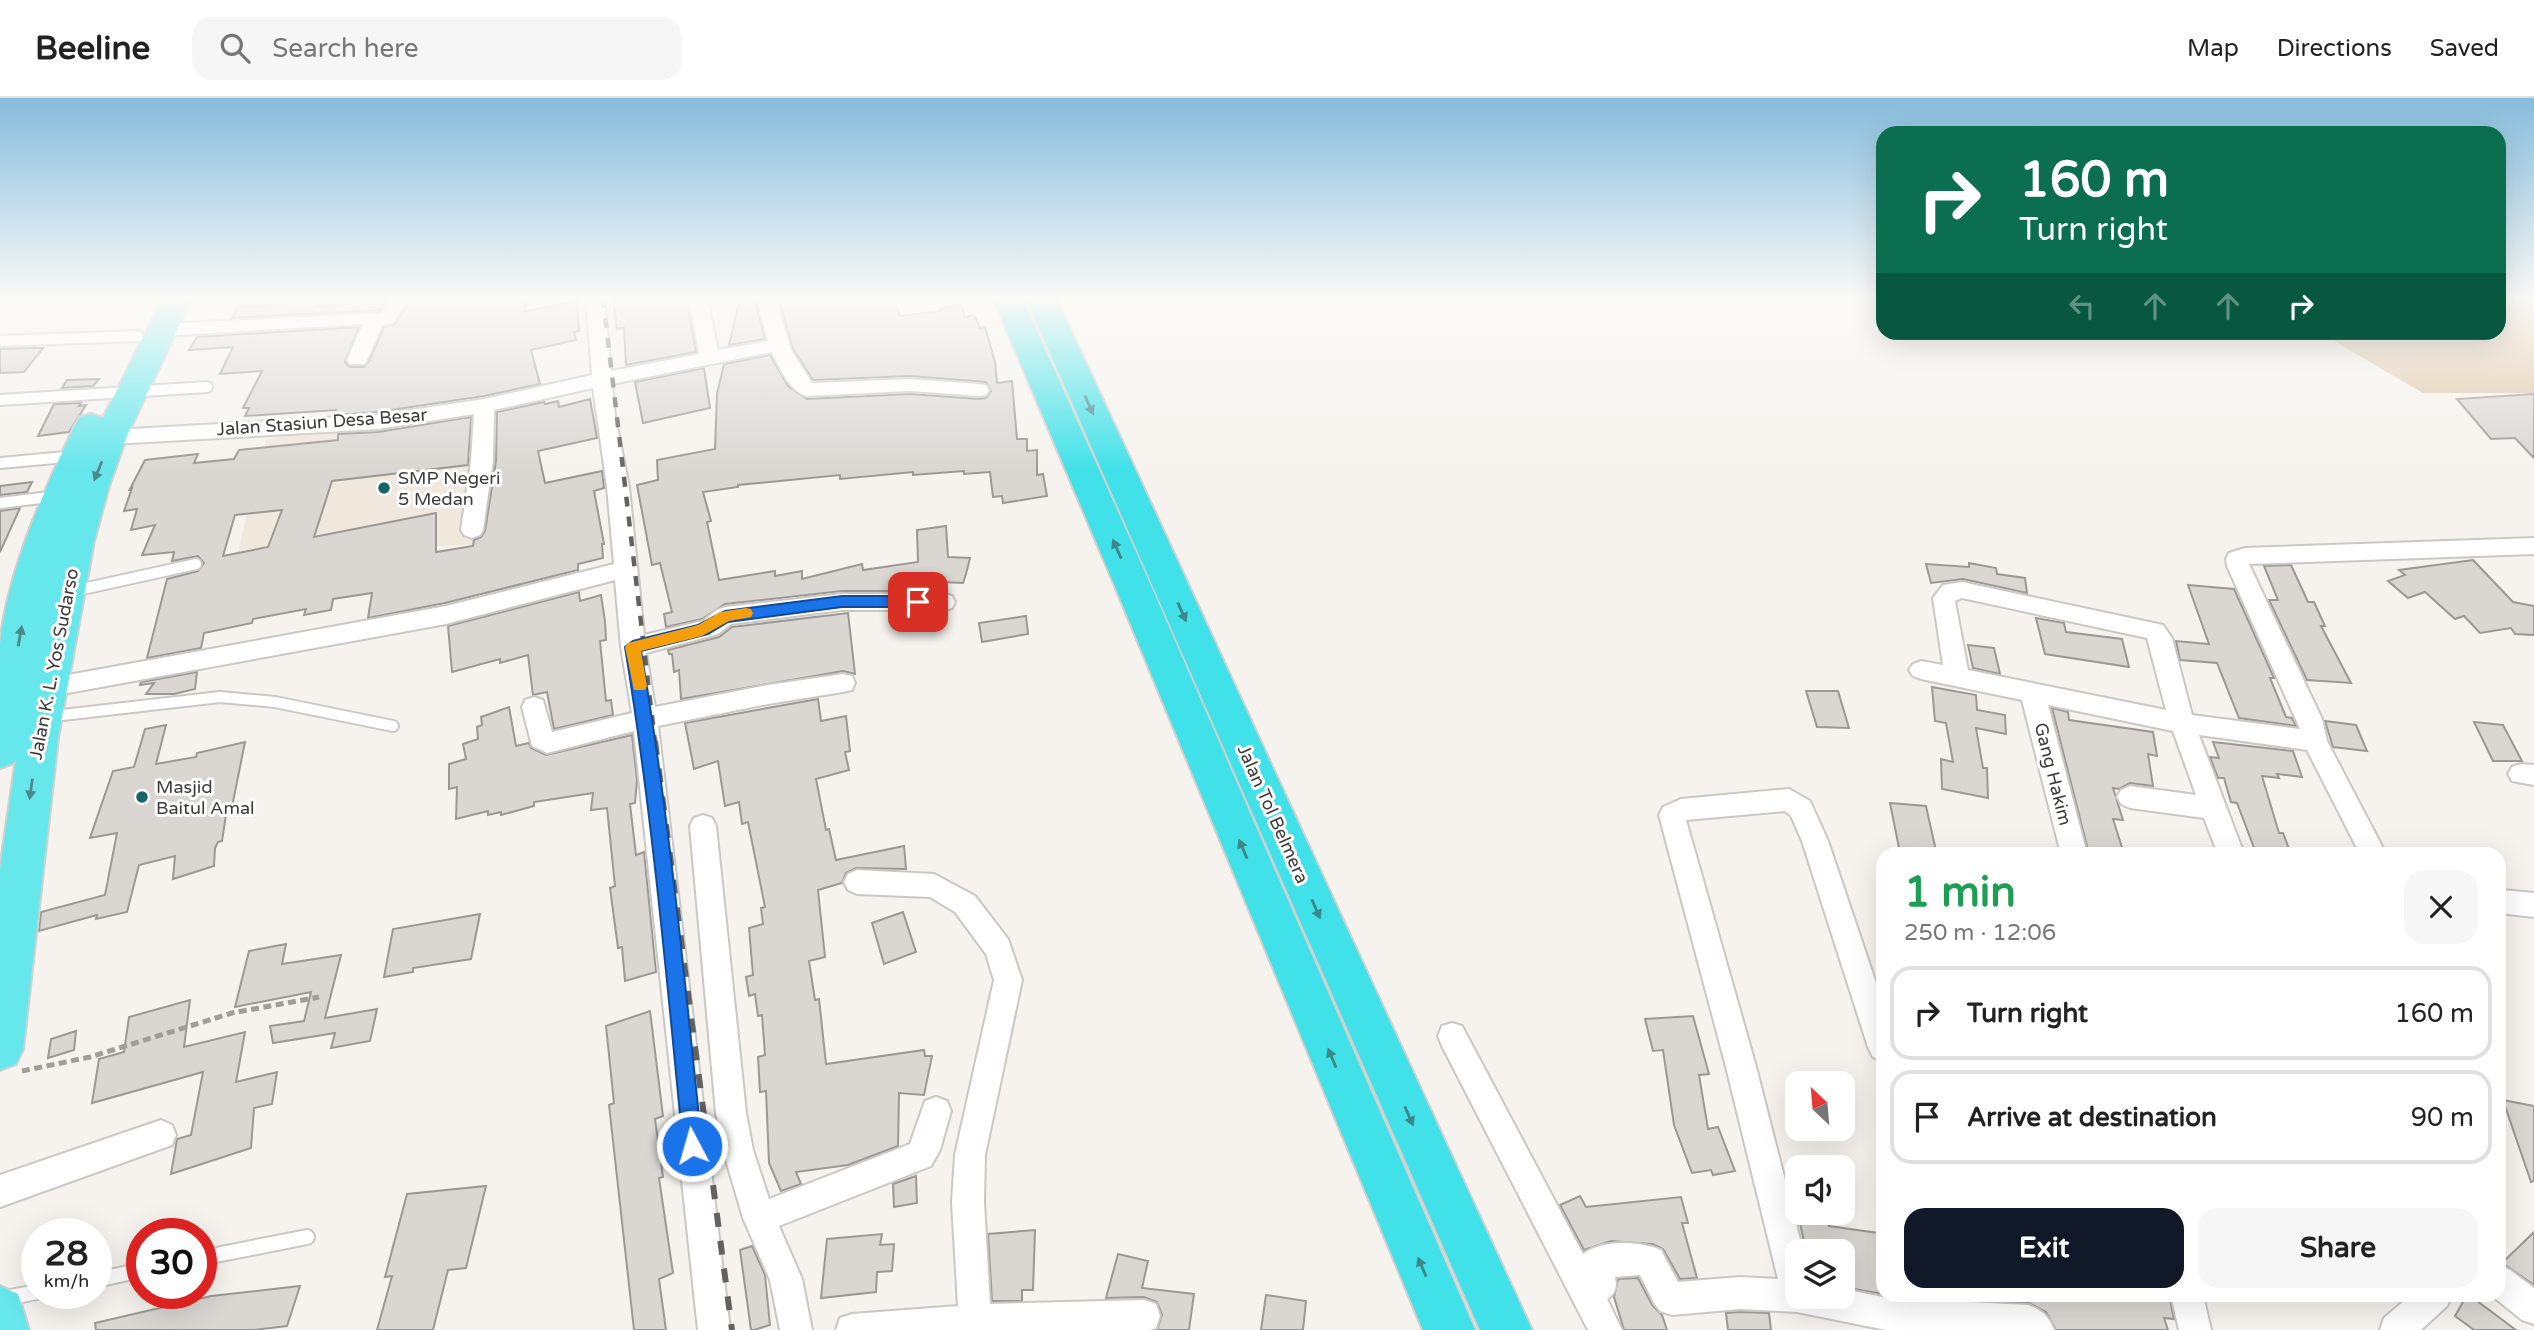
<!DOCTYPE html>
<meta charset="utf-8">
<style>
:root{--surface:#fff;--page:#f6f6f6;--text:#222;--muted:#767676;--line:#e0e0e0;--accent:#111827}
body{margin:0;font-family:"Varela Round",sans-serif;background:var(--page);color:var(--text);height:100vh;display:flex;flex-direction:column;font-size:26px;white-space:nowrap}
*{box-sizing:border-box;margin:0}
p{font-size:23px;color:var(--muted)}
.icon{flex:none;width:38px;height:38px;fill:none;stroke:currentColor;stroke-width:2;stroke-linecap:round;stroke-linejoin:round}
.map{position:relative;flex:1;overflow:hidden}
.details{position:absolute;left:1876px;top:749px;width:630px;height:455px;display:flex;flex-direction:column;background:var(--surface);border-radius:21px;box-shadow:0 7px 28px #0002}
.details>*{flex:none}
.banner{position:absolute;left:1876px;top:28px;width:630px;height:214px;border-radius:21px;box-shadow:0 7px 28px #0002;background:#0b6e4f;color:#fff;overflow:hidden}
.needle{width:46px;rotate:334deg}
.controls{position:absolute;left:1785px;top:973px;display:grid;gap:14px}
.controls a{display:grid;place-items:center;width:70px;height:70px;border-radius:14px;background:var(--surface);box-shadow:0 7px 28px #0002;font-size:35px}
.speed{position:absolute;left:21px;top:1120px;display:flex;gap:14px;font-size:35px;font-weight:700;text-align:center}
.speed>*{display:grid;place-content:center;width:91px;height:91px;border-radius:50%;background:var(--surface);box-shadow:0 7px 28px #0002;line-height:1}
.speed small{font-size:18px;font-weight:400}
.speed .limit{border:10px solid #d22;background:#fff;color:#111}
.pin{position:absolute;display:grid;place-items:center;width:60px;height:60px;color:#fff;margin:-30px;border-radius:14px;box-shadow:0 4px 10px #0006}
.me{position:absolute;width:77px;margin:-38px;rotate:354deg;stroke-linejoin:round;filter:drop-shadow(0 0 5px #0008)}
.turn{display:flex;align-items:center;gap:24px;height:147px;padding:0 28px;font-size:32px}
.turn .icon{width:91px;height:91px;stroke-width:2.5}
.turn b{display:block;font-size:49px;line-height:60px}
.lanes{display:flex;align-items:center;height:66px;padding:0 28px;background:#0003;justify-content:center;gap:35px;direction:ltr}
.lanes .off{opacity:.35}
.round{display:grid;place-items:center;flex:none;width:74px;height:74px;border-radius:21px;background:var(--page)}
.overview{display:flex;align-items:center;justify-content:space-between;height:119px;padding:0 28px}
h1{font-size:42px;font-weight:700;line-height:52px;color:#1e9e55}
.action{display:flex;gap:14px;margin-top:auto;padding:14px 28px}
.action a{flex:1;height:80px;border-radius:21px;background:var(--accent);color:#fff;font-size:28px;font-weight:700;line-height:80px;text-align:center}
.action a+a{background:var(--page);color:var(--text)}
ul{padding:0;list-style:none}
li{display:flex;align-items:center;gap:21px;height:94px;margin:0 14px 10px;padding:0 14px;border:4px solid var(--line);border-radius:21px}
li div{flex:1}
li b{display:block;font-size:26px}
li em{font-style:normal}
header{display:flex;align-items:center;gap:42px;box-sizing:border-box;height:98px;padding:0 35px;background:var(--surface);border-bottom:2px solid var(--line)}
header strong{font-size:33px}
nav{display:flex;gap:38px;margin-inline-start:auto;font-size:24px}
.search{width:490px;height:63px;background:var(--page);display:flex;align-items:center;gap:18px;box-sizing:border-box;padding:0 24px;border-radius:21px;color:var(--muted);font-size:26px}
.map>svg:first-child{display:block}
.built{fill:#f0e7dd}
.green{fill:#dcc3a4}
.building{fill:#dad7d3;stroke:#9c9995;stroke-width:2;fill-rule:evenodd}
.lines{fill:none;stroke-linecap:round;stroke-linejoin:round}
.service-far1-casing{stroke:#cbc8c3;stroke-width:14}
.service-casing{stroke:#cbc8c3;stroke-width:18}
.minor-casing{stroke:#cbc8c3;stroke-width:4}
.trunk-casing{stroke:#d0d0cf;stroke-width:4}
.motorway-casing{stroke:#d0d0cf;stroke-width:4}
.path{stroke:#a09e9b;stroke-width:5;stroke-dasharray:8 4.5;stroke-linecap:butt}
.service-far1{stroke:#fff;stroke-width:10}
.service{stroke:#fff;stroke-width:14}
.minor{fill:#fff;fill-rule:evenodd}
.trunk{fill:#66e7ec;fill-rule:evenodd}
.motorway{fill:#40e1e8;fill-rule:evenodd}
.rail-far1{stroke:#646260;stroke-width:4.5;stroke-dasharray:10 10;stroke-linecap:butt}
.rail{stroke:#646260;stroke-width:6;stroke-dasharray:14 14;stroke-linecap:butt}
.oneway{fill:#3e8688}
.oneway2{fill:#4f888a}
.route{fill:#1a73e8;stroke:#114b97;stroke-width:2}
.slow{fill:#f59e0b}
.poi-dot{fill:#166569;stroke:#fff;stroke-width:2.5}
.labels{text-anchor:middle;dominant-baseline:central;stroke-width:6;stroke-linejoin:round;paint-order:stroke}
.street-label{font-size:18px;fill:#3c3b39;stroke:#fff}
.poi-label{font-size:18px;fill:#3c3b39;stroke:#fff;text-anchor:start}
</style>
<header>
<strong>Beeline</strong>
<div class="search"><svg class="icon" aria-label="search" viewBox="0 0 24 24"><circle cx="10" cy="10" r="6"/><path d="M15 15l6 6"/></svg>Search here</div>
<nav><a>Map</a><a>Directions</a><a>Saved</a></nav>
</header>
<div class="map">
<svg width="2534" height="1232" viewBox="0 0 2534 1232">
<rect width="100%" height="100%" fill="#f6f3ee"/>
<g class="built">
<polygon points="194,200 349,200 336,220 249,225 260,206 188,213"/>
<polygon points="526,303 526,328 502,446 435,448 437,438 321,464 227,495 266,342 311,330"/>
</g>
<polygon class="green" points="2499,200 2534,200 2534,295 2423,295 2329,240 2324,235 2499,234"/>
<g class="building">
<polygon points="320,200 317,208 351,205 356,200 388,200 380,212 232,220 238,209 287,206 289,201"/>
<polygon points="412,200 529,200 523,214 577,203 579,233 574,234 576,242 531,252 540,286 484,298 378,314 336,317 336,312 245,318 249,310 243,310 262,273 220,276 233,249 189,252 197,239 359,229 345,264 350,269 364,269 369,263 384,229 395,226"/>
<polygon points="613,200 687,200 696,254 626,267 624,230 617,231"/>
<polygon points="740,200 758,200 756,206 765,241 729,247"/>
<polygon points="781,200 894,200 900,218 940,213 940,211 961,206 965,219 974,217 980,230 985,229 995,264 997,285 1012,283 1017,341 1027,341 1027,353 1037,352 1037,377 1043,376 1047,398 1003,405 1002,398 993,399 990,374 964,376 964,373 913,377 913,374 840,381 840,377 738,387 738,389 703,394 711,423 707,424 719,482 775,473 775,478 802,473 802,481 862,466 863,472 918,464 917,432 946,428 948,459 970,460 966,476 963,485 919,483 920,493 842,493 725,506 702,521 666,529 664,516 672,514 660,465 652,467 637,387 658,382 657,362 715,351 717,296 724,266 770,257 788,288 807,301 910,296 979,301 986,300 991,293 986,284 910,278 813,282 793,251 780,205"/>
<polygon points="32,250 43,250 24,274 0,275 0,251"/>
<polygon points="704,270 710,310 643,325 635,284"/>
<polygon points="99,281 93,288 62,290 67,282"/>
<polygon points="2534,296 2534,360 2515,340 2491,341 2457,301"/>
<path d="M590,301L597,340L538,353L545,385L602,373L604,390L594,393L604,446H602L603,460L578,466V472L445,505L368,520L372,495L333,501L331,512L304,517L306,511L253,521L252,525L204,535L201,550L147,560L167,481L198,473L204,465L198,458L172,463L174,454L142,457L155,427L131,432L137,411L124,413L132,390L130,391L145,362L198,356L194,365L234,361L239,352L338,342V336L378,334L471,319L468,367L332,383L314,439L436,415V454L473,448L474,442L481,439L485,433L496,363L497,314L544,304L545,306L558,303L559,309ZM282,412L268,449L223,458L235,417Z"/>
<polygon points="81,305 79,308 86,307 69,334 38,338 54,306"/>
<polygon points="32,384 27,394 0,397 0,388"/>
<polygon points="20,410 0,454 0,413"/>
<polygon points="2473,462 2513,504 2534,508 2534,537 2515,536 2511,530 2480,535 2464,518 2455,521 2425,494 2408,500 2388,483 2405,477 2399,472"/>
<polygon points="1969,465 1996,470 1997,476 2025,480 2027,495 1963,481 1931,485 1926,466 1969,469"/>
<polygon points="2291,467 2308,504 2314,504 2325,528 2321,528 2351,585 2307,582 2269,502 2278,502 2264,468"/>
<polygon points="2188,487 2234,491 2274,580 2270,580 2286,619 2292,620 2296,628 2239,620 2217,565 2180,562 2176,543 2209,546"/>
<polygon points="579,494 580,503 601,497 605,523 606,542 600,543 606,603 611,602 613,617 554,631 547,594 533,597 528,557 500,565 500,561 452,574 448,528"/>
<polygon points="848,515 855,576 843,573 681,601 679,572 674,574 672,556 669,556 668,552 719,539 732,529"/>
<polygon points="1026,518 1028,536 982,544 979,525"/>
<polygon points="2036,520 2064,525 2066,534 2122,541 2129,569 2045,556"/>
<polygon points="1968,547 1994,550 2000,576 1973,570"/>
<polygon points="197,574 195,591 174,596 146,596 154,585 140,587 141,584"/>
<polygon points="1932,589 1976,597 1977,612 2005,617 2006,636 1976,630 1983,670 1987,670 1988,700 1942,691 1941,661 1953,664 1946,625 1935,623"/>
<polygon points="1806,593 1838,593 1849,630 1817,629"/>
<polygon points="818,601 821,623 846,618 850,653 845,654 849,672 816,681 826,732 829,731 836,762 904,748 906,771 856,770 846,775 842,785 818,792 825,859 809,863 815,902 819,901 826,966 924,952 925,958 932,958 924,997 899,995 898,1048 848,1067 796,1074 801,1086 781,1093 769,1065 766,993 760,994 758,959 765,957 762,917 758,918 755,896 749,898 746,879 753,877 749,830 763,826 761,810 765,809 748,724 742,726 739,704 725,708 718,663 694,671 685,625"/>
<polygon points="509,609 516,648 529,645 531,650 546,657 632,637 637,682 635,705 630,706 636,757 644,754 656,874 625,883 622,849 618,850 610,790 615,788 607,710 591,712 593,695 534,704 534,708 501,717 501,714 488,717 488,713 456,721 457,689 449,691 449,666 466,661 463,646 478,641 477,629 482,627 481,619"/>
<polygon points="2052,610 2068,614 2069,622 2153,634 2157,658 2148,656 2153,688 2130,685 2119,691 2113,690 2123,722 2113,721 2124,756 2089,756"/>
<polygon points="2325,623 2356,627 2367,653 2333,649"/>
<polygon points="2474,624 2503,627 2522,663 2493,663"/>
<polygon points="166,627 156,666 196,659 197,655 245,644 232,709 227,710 222,743 218,744 215,750 214,768 173,781 175,758 139,767 127,814 96,821 97,817 39,833 41,814 105,797 117,735 90,740 113,673 134,669 145,631"/>
<polygon points="2213,644 2293,653 2302,679 2277,676 2279,680 2262,678 2279,735 2283,735 2291,756 2256,755 2237,705 2231,704 2224,680 2218,680 2210,659 2219,660"/>
<polygon points="1890,705 1926,708 1936,753 1899,750"/>
<polygon points="903,814 916,854 884,866 872,825"/>
<polygon points="480,816 471,861 413,870 413,874 384,879 393,831"/>
<polygon points="286,846 282,866 341,857 325,920 377,911 370,943 331,950 335,935 273,945 270,928 304,923 311,894 235,909 249,853"/>
<polygon points="190,902 184,949 245,934 236,984 277,974 272,1006 254,1010 251,1050 171,1076 177,1041 191,1037 203,974 92,1005 99,961 124,954 129,919"/>
<polygon points="650,913 663,1018 655,1021 663,1079 659,1080 673,1175 659,1181 666,1232 634,1232 609,1007 614,1005 606,928"/>
<polygon points="1693,918 1709,976 1699,977 1708,1031 1718,1029 1735,1073 1713,1077 1711,1072 1692,1075 1674,1027 1663,952 1653,953 1645,921"/>
<polygon points="76,933 74,952 48,960 51,941"/>
<polygon points="2503,1002 2534,1008 2534,1083 2531,1084"/>
<polygon points="916,1078 917,1105 894,1109 893,1086"/>
<polygon points="486,1088 466,1170 448,1172 433,1232 377,1232 392,1178 385,1179 407,1096"/>
<polygon points="1580,1098 1586,1109 1681,1099 1688,1125 1682,1125 1697,1180 1680,1181 1663,1151 1653,1146 1611,1143 1584,1152 1560,1107"/>
<polygon points="1799,1121 1828,1125 1829,1128 1878,1135 1883,1196 1843,1189 1843,1153 1806,1152"/>
<polygon points="1035,1132 1033,1192 1022,1192 1022,1203 992,1203 988,1136"/>
<polygon points="2534,1134 2534,1187 2502,1165"/>
<polygon points="882,1136 880,1147 894,1146 892,1173 877,1174 876,1194 821,1200 827,1141"/>
<polygon points="752,1148 765,1177 770,1227 754,1232 751,1232 740,1152"/>
<polygon points="1118,1156 1148,1163 1142,1190 1194,1196 1189,1232 1157,1232 1162,1217 1157,1204 1144,1199 1106,1200"/>
<polygon points="1638,1180 1652,1207 1662,1217 1667,1232 1624,1232 1614,1199 1618,1181"/>
<polygon points="300,1188 287,1228 253,1232 96,1232 95,1225 211,1198"/>
<polygon points="1266,1197 1306,1203 1303,1232 1261,1232"/>
<polygon points="1957,1197 2169,1197 2174,1221 2164,1220 2168,1232 2056,1232 2046,1214 2029,1205 1956,1201"/>
<polygon points="2467,1197 2469,1197 2516,1232 2474,1232 2455,1218"/>
<polygon points="1740,1214 1769,1215 1771,1232 1728,1232 1726,1215"/>
</g>
<g class="lines">
<g class="service-far1-casing">
<g id="service-far1">
<polyline points="0,243 138,238"/>
<polyline points="0,302 207,289"/>
<polyline points="0,365 76,358"/>
<polyline points="0,405 57,398"/>
<polyline points="69,494 196,466"/>
<polyline points="45,619 220,599 275,604 393,628"/>
</g>
</g>
<g class="service-casing">
<g id="service">
<polyline points="201,1160 307,1139"/>
<polyline points="96,1182 142,1172"/>
<polyline points="0,1201 37,1194"/>
</g>
</g>
<g class="minor-casing">
<g id="minor">
<polygon points="391,200 409,200 393,225 382,227 367,262 364,266 350,266 347,262 363,226 162,238 152,232 162,226 381,215"/>
<path d="M586,200H604L611,273L699,256L689,200H707L718,252L768,243L759,205L761,200H779L777,205L791,252L812,285L910,281L979,286L986,287L989,292L986,297L979,298L910,293L807,298C790,294 779,269 772,254L612,286L615,318L629,389L644,537L703,523L717,512L725,509L842,496H944L952,498L955,504L952,510L944,512H842L731,526L718,536L646,555L655,609L768,587L843,576L852,578L855,585L852,592L843,594L768,606L658,628L730,1232H698L634,633L547,655L532,648L522,609L525,602L534,599L543,602L552,634L632,615L621,549L615,482L446,526L35,601L26,599L23,592L26,585L35,583L446,508L614,466L607,389L593,290L494,312L493,363L483,432L480,437L472,440L464,437L461,432L471,363L474,316L378,331L112,346L105,344L102,339L105,334L112,332L378,317L484,301L592,277Z"/>
<path d="M2534,440V456L2249,466L2322,621L2327,643L2386,756H2360L2307,652L2199,637L2244,756H2218L2204,720L2130,710L2121,706L2117,699L2121,692L2130,688L2196,697L2173,633L2048,607L2087,756H2061L2022,602L1921,581L1913,578L1909,572L1913,566L1921,563L1943,567L1933,500L1943,487L1962,484L2163,527L2172,540L2192,617L2300,631L2227,468L2226,461L2229,455L2245,450ZM1962,500L2147,540L2166,612L1968,572L1956,509L1955,503Z"/>
<polygon points="2521,666 2534,667 2534,687 2512,683 2508,676 2512,669"/>
<path d="M1789,691L1810,703L1828,743L1883,906V963L1873,959L1868,949L1802,743L1791,718L1785,713L1686,722L1755,965L1803,1153H1797V1199H1843V1191L1888,1200L2028,1207C2042,1212 2049,1218 2054,1232H1886L1797,1214L1740,1211L1672,1217L1660,1213L1654,1205L1640,1177L1615,1179C1617,1188 1616,1196 1607,1201L1622,1232H1588L1442,948L1438,938L1442,928L1452,925L1462,928L1583,1156C1603,1141 1640,1143 1661,1152L1678,1184L1740,1179L1778,1181L1725,965L1659,717L1663,709L1681,701Z"/>
<polygon points="703,717 712,720 716,728 746,1015 753,1052 769,1101 910,1046 925,1003 936,999 947,1003 951,1013 940,1052 931,1068 779,1128 802,1181 812,1232 780,1232 770,1182 743,1120 723,1052 716,1015 690,728 694,720"/>
<polygon points="857,772 934,776 975,798 1008,841 1022,882 985,1057 984,1104 990,1206 1144,1202 1156,1206 1160,1218 1156,1230 1150,1232 836,1232 840,1220 852,1216 958,1208 952,1104 955,1057 994,882 986,856 955,814 930,799 857,796 848,792 844,784 848,776"/>
<polygon points="2502,792 2534,795 2534,819 2499,815 2499,793"/>
<polygon points="161,1022 172,1027 176,1037 172,1047 0,1109 0,1077"/>
<polygon points="2499,1167 2510,1172 2534,1190 2534,1226 2522,1222 2491,1197 2499,1197"/>
<polygon points="2171,1197 2203,1197 2211,1232 2179,1232"/>
<polygon points="2411,1197 2452,1197 2447,1208 2421,1232 2380,1232 2384,1220"/>
</g>
</g>
<g class="trunk-casing">
<g id="trunk">
<path d="M163,200H192L126,340L109,388L94,443L58,640L23,951L16,966L0,972V771L16,661L14,665L0,670C0,629 0,586 0,546C8,472 44,393 75,327L80,319L91,316L103,320Z"/>
<polygon points="0,1188 18,1196 29,1232 0,1232"/>
</g>
</g>
<g class="motorway-casing">
<g id="motorway">
<polygon points="993,200 1022,200 1148,481 1475,1232 1423,1232 1112,481"/>
<polygon points="1026,200 1056,200 1532,1232 1480,1232"/>
</g>
</g>
<polyline class="path" points="22,973 90,959 232,915 319,899"/>
<use href="#service-far1" class="service-far1"/>
<use href="#service" class="service"/>
<use href="#minor" class="minor"/>
<use href="#trunk" class="trunk"/>
<use href="#motorway" class="motorway"/>
<polyline class="rail-far1" points="603,200 655,644"/>
<polyline class="rail" points="655,643 732,1232"/>
</g>
<defs><path id="oneway-solid" d="M-6-.8H1V-3.2L6.5 0L1 3.2V.8H-6Z" transform="scale(1.75)"/></defs>
<g class="oneway">
<use href="#oneway-solid" transform="translate(1089 307) rotate(66)"/>
<use href="#oneway-solid" transform="translate(1117 451) rotate(-114)"/>
<use href="#oneway-solid" transform="translate(1182 514) rotate(66)"/>
<use href="#oneway-solid" transform="translate(1243 751) rotate(-113)"/>
<use href="#oneway-solid" transform="translate(1316 811) rotate(66)"/>
<use href="#oneway-solid" transform="translate(1332 960) rotate(-113)"/>
<use href="#oneway-solid" transform="translate(1409 1018) rotate(66)"/>
<use href="#oneway-solid" transform="translate(1422 1169) rotate(-113)"/>
</g>
<g class="oneway2">
<use href="#oneway-solid" transform="translate(98 373) rotate(112)"/>
<use href="#oneway-solid" transform="translate(20 538) rotate(-80)"/>
<use href="#oneway-solid" transform="translate(31 691) rotate(98)"/>
</g>
<linearGradient id="sky" x2="0" y2="1"><stop stop-color="#86bcdc"/><stop offset="0.54" stop-color="#fbfaf7"/><stop offset="1" stop-color="#fbfaf7" stop-opacity="0"/></linearGradient>
<rect width="2534" height="372" fill="url(#sky)"/>
<path class="route" d="M842,498H918L926,504L918,509H842L728,524L708,536L641,553C669,717 685,883 702,1048L699,1055L692,1058L685,1055L683,1048C667,881 652,714 625,549L633,543L698,527L725,513Z"/>
<polygon class="slow" points="746,510 751,511 753,515 751,519 729,523 702,538 641,553 647,588 645,592 634,592 625,549 628,545 698,527 720,514"/>
<g class="poi-dot">
<circle cx="384" cy="390" r="7"/>
<circle cx="142" cy="699" r="7"/>
</g>
<g class="labels">
<g class="street-label">
<text transform="translate(322 324) rotate(-4)">Jalan Stasiun Desa Besar</text>
<text transform="translate(54 566) rotate(-79)">Jalan K. L. Yos Sudarso</text>
<text transform="translate(2053 676) rotate(76)">Gang Hakim</text>
<text transform="translate(1273 716) rotate(66)">Jalan Tol Belmera</text>
</g>
<g class="poi-label">
<text x="398" y="380">SMP Negeri<tspan x="398" dy="21">5 Medan</tspan></text>
<text x="156" y="689">Masjid<tspan x="156" dy="21">Baitul Amal</tspan></text>
</g>
</g>
</svg>
<div class="controls">
<a><svg class="needle" viewBox="-14 -14 28 28"><path d="M0-13l5 13h-10z" fill="#e53935"/><path d="M0 13l5-13h-10z" fill="#767676"/></svg></a>
<a><svg class="icon" aria-label="sound" viewBox="0 0 24 24"><path d="M4 9h4l5-4v14l-5-4H4zM17 9q2 3 0 6"/></svg></a>
<a><svg class="icon" aria-label="layers" viewBox="0 0 24 24"><path d="M12 4l9 5-9 5-9-5zM3 14l9 5 9-5"/></svg></a>
</div>
<div class="speed"><div>28<small>km/h</small></div><div class="limit">30</div></div>
<div class="pin" style="left:918px;top:504px;background:#d93025"><svg class="icon" aria-label="arrive" viewBox="0 0 24 24"><path d="M6 21V4h12l-3 4 3 4H6"/></svg></div>
<svg class="me" style="left:692px;top:1048px" viewBox="-20 -20 40 40"><circle r="17" fill="#1a73e8" stroke="#fff" stroke-width="3"/><path d="M0-11L8 9 0 5-8 9z" fill="#fff"/></svg>
<div class="banner">
<div class="turn"><svg class="icon" aria-label="right" viewBox="0 0 24 24"><path d="M7 20v-9h11M14 6l5 5-5 5"/></svg><div><b>160 m</b>Turn right</div></div>
<div class="lanes"><svg class="icon off" aria-label="left" viewBox="0 0 24 24"><path d="M17 20v-9H6M10 6l-5 5 5 5"/></svg><svg class="icon off" aria-label="ahead" viewBox="0 0 24 24"><path d="M12 20V5M6 11l6-6 6 6"/></svg><svg class="icon off" aria-label="ahead" viewBox="0 0 24 24"><path d="M12 20V5M6 11l6-6 6 6"/></svg><svg class="icon" aria-label="right" viewBox="0 0 24 24"><path d="M7 20v-9h11M14 6l5 5-5 5"/></svg></div>
</div>
<section class="details">
<div class="overview"><div><h1>1 min</h1><p>250 m · 12:06</p></div><a class="round"><svg class="icon" aria-label="close" viewBox="0 0 24 24"><path d="M6 6l12 12M18 6L6 18"/></svg></a></div>
<ul>
<li><svg class="icon" aria-label="right" viewBox="0 0 24 24"><path d="M7 20v-9h11M14 6l5 5-5 5"/></svg><div><b>Turn right</b></div><em>160 m</em></li>
<li><svg class="icon" aria-label="arrive" viewBox="0 0 24 24"><path d="M6 21V4h12l-3 4 3 4H6"/></svg><div><b>Arrive at destination</b></div><em>90 m</em></li>
</ul>
<div class="action"><a>Exit</a><a>Share</a></div>
</section>
</div>
